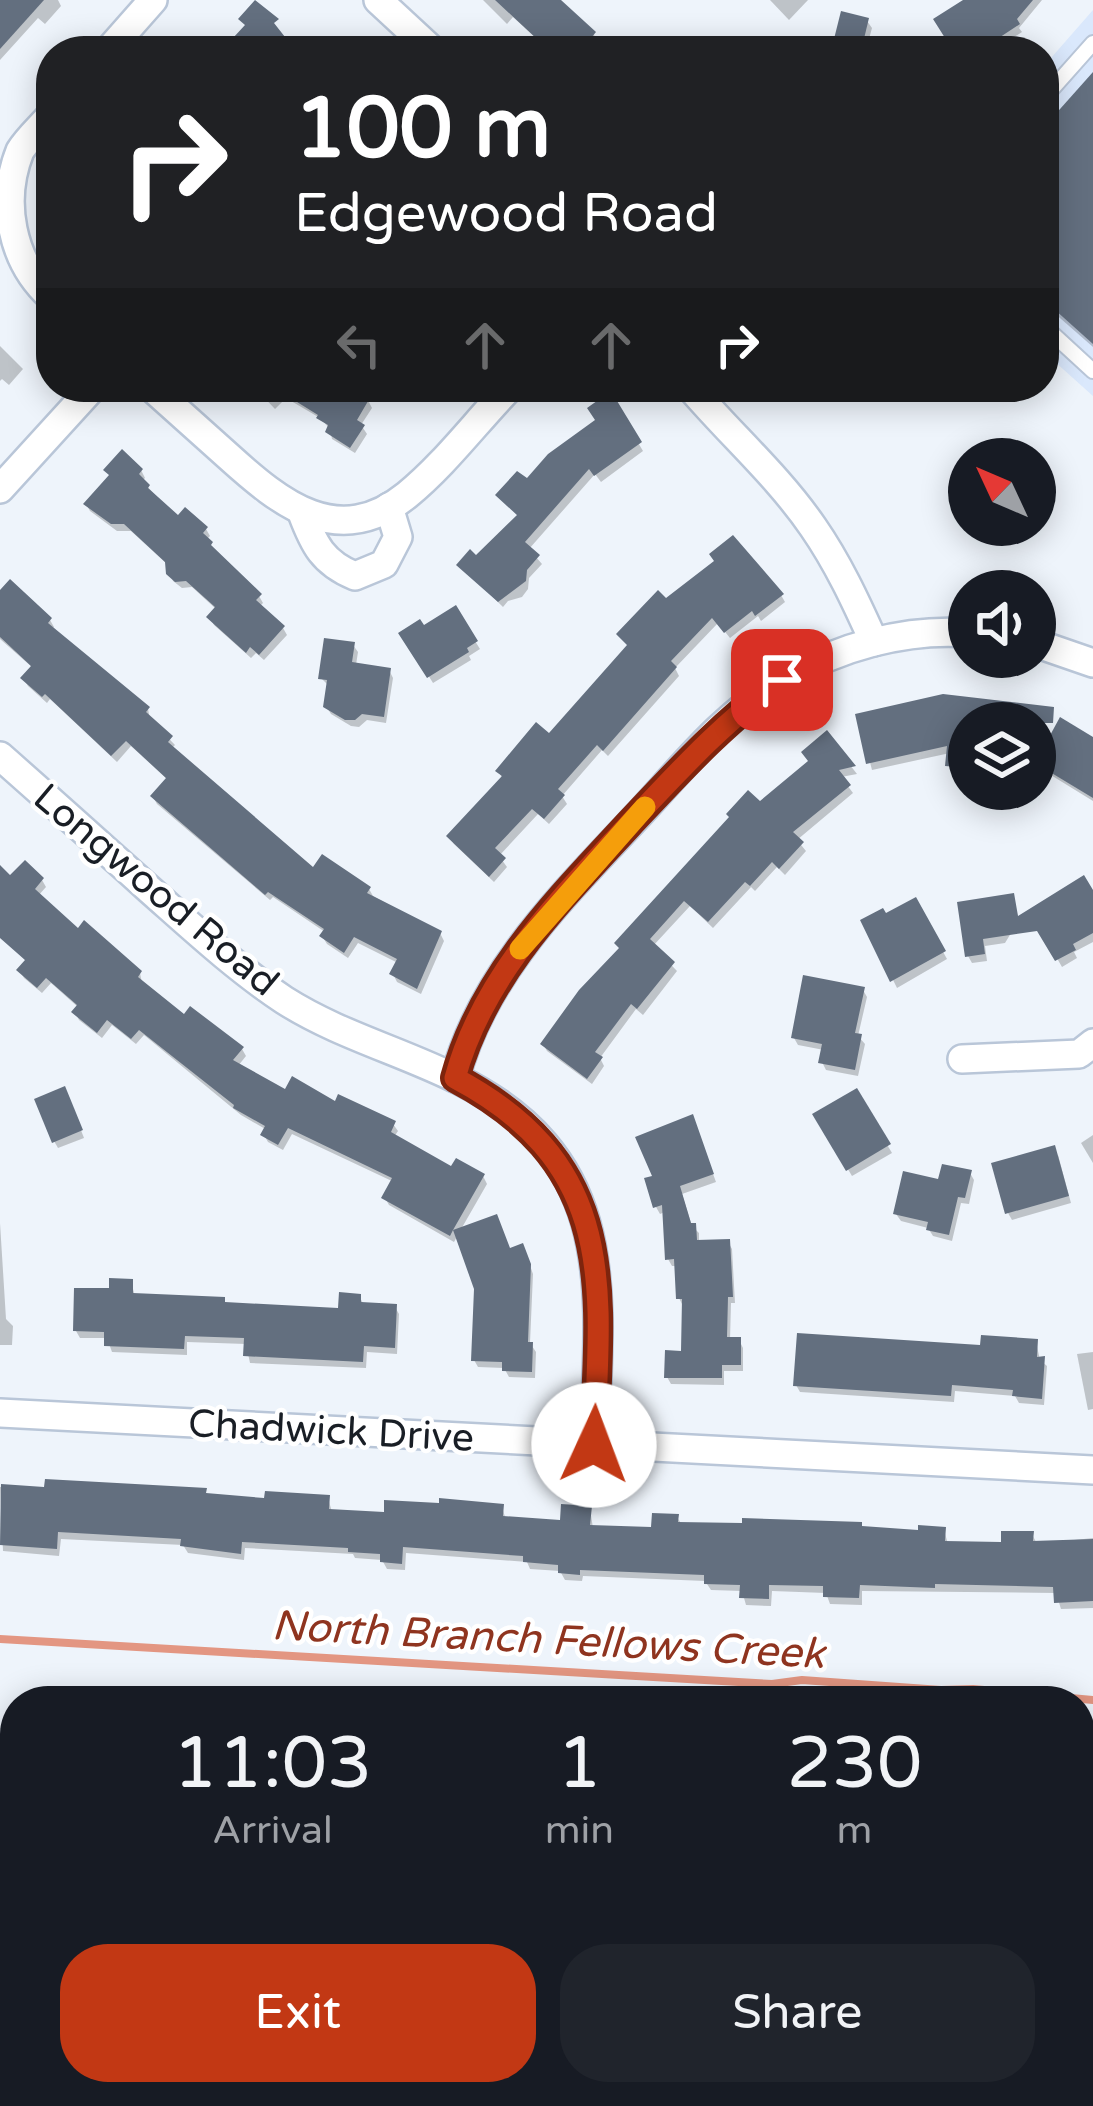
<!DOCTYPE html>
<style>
:root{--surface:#171b24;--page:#20242c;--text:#f1f3f6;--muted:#9ea1a6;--accent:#c23814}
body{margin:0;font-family:"Varela Round",sans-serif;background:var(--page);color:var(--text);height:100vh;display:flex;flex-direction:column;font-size:45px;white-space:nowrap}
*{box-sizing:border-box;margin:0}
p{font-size:39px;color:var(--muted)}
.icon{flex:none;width:66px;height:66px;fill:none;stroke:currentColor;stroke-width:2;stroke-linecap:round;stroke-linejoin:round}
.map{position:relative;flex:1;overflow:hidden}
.panel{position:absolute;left:0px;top:1686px;width:1095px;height:420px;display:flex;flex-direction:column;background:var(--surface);border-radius:48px 48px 0 0;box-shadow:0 6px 30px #0003}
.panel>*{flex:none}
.banner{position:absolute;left:36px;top:36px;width:1023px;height:366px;border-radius:48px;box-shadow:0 6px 30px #0003;background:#202124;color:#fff;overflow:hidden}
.needle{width:78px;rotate:314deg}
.controls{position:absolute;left:948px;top:438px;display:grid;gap:24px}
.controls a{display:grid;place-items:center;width:108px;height:108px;border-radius:50%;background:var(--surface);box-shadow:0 6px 30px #0003;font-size:60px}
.pin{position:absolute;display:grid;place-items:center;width:102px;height:102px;color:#fff;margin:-51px;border-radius:24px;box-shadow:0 6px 18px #0006}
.me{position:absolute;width:132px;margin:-66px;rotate:2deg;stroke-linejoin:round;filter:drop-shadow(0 0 9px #0008)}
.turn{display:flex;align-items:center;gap:42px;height:252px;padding:0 60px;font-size:54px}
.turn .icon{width:156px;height:156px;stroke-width:2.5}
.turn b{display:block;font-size:84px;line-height:102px}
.lanes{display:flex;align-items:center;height:114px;padding:0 60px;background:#0003;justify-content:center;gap:60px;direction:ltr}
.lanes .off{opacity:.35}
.eta{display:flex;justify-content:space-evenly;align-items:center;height:204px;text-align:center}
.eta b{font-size:72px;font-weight:600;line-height:84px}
.primary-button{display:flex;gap:24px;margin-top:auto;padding:24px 60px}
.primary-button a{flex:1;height:138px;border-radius:48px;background:var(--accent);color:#fff;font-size:48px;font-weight:600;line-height:138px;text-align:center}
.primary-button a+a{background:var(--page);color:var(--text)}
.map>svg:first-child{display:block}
.built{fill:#dae8fc}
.shadow{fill:#0003}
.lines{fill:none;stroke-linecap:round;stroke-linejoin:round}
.stream{stroke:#e39682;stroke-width:8}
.building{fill:#636f7f}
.service-casing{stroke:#b9c6d8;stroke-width:18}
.minor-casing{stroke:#b9c6d8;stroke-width:32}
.service{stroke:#fff;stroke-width:14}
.minor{stroke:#fff;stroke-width:27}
.route-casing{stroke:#7e240d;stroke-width:30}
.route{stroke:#c23814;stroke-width:21}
.slow{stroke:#f59e0b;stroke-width:21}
.labels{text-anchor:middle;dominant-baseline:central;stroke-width:9;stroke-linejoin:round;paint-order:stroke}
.street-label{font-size:39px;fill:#191e25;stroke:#fff}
.water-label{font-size:42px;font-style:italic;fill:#8f341f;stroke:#fff}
</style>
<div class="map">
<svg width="1093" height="2106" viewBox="0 0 1093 2106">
<rect width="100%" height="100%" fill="#eef4fb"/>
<polygon class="built" points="1093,10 1093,396 1044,352 1044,66"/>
<g class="shadow">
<polygon points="0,0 58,0 61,6 45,24 38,18 0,60"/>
<polygon points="483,0 541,0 594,34 596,44 603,51 541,51 539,41 513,17 507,24"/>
<polygon points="770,0 808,0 789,20"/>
<polygon points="968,0 1042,0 1019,28 1022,32 993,51 977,51 972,45 957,51 937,20"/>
<polygon points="867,21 872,28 869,39 902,51 834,51"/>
<polygon points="1093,76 1093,347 1044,304 1044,131"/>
<polygon points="0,346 23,369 9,385 2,379 0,381"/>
<polygon points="254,387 361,387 372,408 361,425 367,434 355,453 332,439 330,429 320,418 286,398 275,409"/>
<polygon points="610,395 643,451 601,482 595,474 529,549 542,564 529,578 528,589 522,597 508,601 503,607 460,565 476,559 519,517 499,496 527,483 599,421"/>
<polygon points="141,470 145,478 142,481 178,519 206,529 210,536 206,540 215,551 259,596 263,603 259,607 283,628 287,635 264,660 256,653 251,658 214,625 210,617 217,610 192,587 182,588 173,581 168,565 131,531 117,531 90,511 86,504"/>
<polygon points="0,594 50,620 54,627 51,630 148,709 150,719 175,745 171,749 314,871 369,889 373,896 440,933 444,941 421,994 397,982 393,974 398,963 358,943 348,958 327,944 322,936 325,932 273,897 270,900 157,804 153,797 168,780 131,746 117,762 50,699 47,703 28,686 24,679 33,668 0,639"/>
<polygon points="781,595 785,602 761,621 758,616 730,638 718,623 675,668 679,676 608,756 602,750 562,796 567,804 549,824 538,814 499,856 507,867 494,882 454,844 449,837 503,779 498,771 549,737 666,602"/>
<polygon points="455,609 480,649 469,656 471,660 433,683 403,634 423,629"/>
<polygon points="353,645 358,652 356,665 389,670 393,678 386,723 367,720 359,727 351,726 331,714 326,706 329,686 321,678"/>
<polygon points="858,716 1030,723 969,723 969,773 953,772 950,753 872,770"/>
<polygon points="826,734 857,774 841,777 853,793 797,840 806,851 785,875 777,867 755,891 751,887 713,928 690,906 653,946 677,971 643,1015 636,1009 600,1058 604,1066 592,1084 547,1051 543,1044 760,805 811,763"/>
<polygon points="1093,740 1093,801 1041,769 1037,762"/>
<polygon points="0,869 10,879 42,880 46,887 38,896 78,932 140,973 142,983 184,1018 242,1049 246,1056 238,1066 286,1093 393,1124 398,1131 394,1137 452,1170 483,1176 487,1184 460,1231 510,1252 526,1254 533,1274 530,1343 536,1352 535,1378 509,1377 504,1368 478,1367 474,1360 477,1288 458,1235 454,1242 389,1205 385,1198 394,1182 292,1134 283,1150 268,1142 264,1135 267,1130 241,1115 144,1035 136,1044 112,1025 102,1038 79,1020 75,1012 79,1008 51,983 42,993 24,978 20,970 27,962 10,944 0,915"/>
<polygon points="1012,896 1019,920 1005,943 985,946 987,961 972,963 968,956"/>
<polygon points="1093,896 1093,942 1074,952 1077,958 1062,967 1036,922"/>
<polygon points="915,901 947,959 897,988 864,921 885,917"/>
<polygon points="863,990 867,997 858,1036 865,1044 858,1076 826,1070 822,1062 824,1050 798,1045 794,1038"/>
<polygon points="856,1092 892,1153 852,1176 816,1116"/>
<polygon points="68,1097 84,1138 58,1148 54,1141"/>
<polygon points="695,1125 716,1182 682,1194 692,1226 699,1233 699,1243 728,1242 732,1249 735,1303 731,1303 730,1340 739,1340 743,1348 743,1371 724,1371 724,1385 671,1384 667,1377 684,1354 683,1306 679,1298 677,1266 672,1266 668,1259 665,1212 660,1214 656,1207 656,1178"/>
<polygon points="1093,1135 1093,1163 1081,1143"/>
<polygon points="1058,1155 1071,1203 1012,1220 1008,1213"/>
<polygon points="970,1173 974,1180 969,1204 961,1203 952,1241 933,1236 928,1228 901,1221 896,1214 941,1182"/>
<polygon points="0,1223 6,1319 13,1326 12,1345 0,1345"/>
<polygon points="131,1282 135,1296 227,1305 341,1311 359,1296 364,1305 395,1307 399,1314 397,1354 367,1352 366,1368 250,1363 246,1344 187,1342 187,1355 112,1352 107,1338 80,1338 76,1331 112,1291"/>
<polygon points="1036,1342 1040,1360 1047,1366 1044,1405 1019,1403 1015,1396 955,1391 954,1402 800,1392 796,1385"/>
<polygon points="1093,1352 1093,1409 1088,1410 1077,1354"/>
<polygon points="0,1487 205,1491 208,1496 267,1501 328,1498 332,1512 387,1515 502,1507 506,1520 562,1524 590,1509 593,1528 654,1530 677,1517 682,1525 921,1533 944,1530 948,1544 1004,1545 1032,1534 1037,1544 1093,1538 1093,1608 1061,1609 1056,1593 862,1591 862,1605 830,1604 826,1593 772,1591 771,1606 746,1605 742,1591 711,1590 705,1581 583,1576 582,1581 565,1580 560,1571 530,1569 527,1562 406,1553 405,1570 387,1569 382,1560 355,1558 353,1554 245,1548 244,1560 188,1553 183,1545 61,1539 59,1556 3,1551"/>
<polygon points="0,1757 15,1758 15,1811 0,1805"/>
<polygon points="1080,1803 1093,1809 1093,1848 1080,1843"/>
<polygon points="0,1949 15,1949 15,1994 2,1993 0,1997"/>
<polygon points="1088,1998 1093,2001 1093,2058 1086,2070 1080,2066 1080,2011"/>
<polygon points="573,2091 619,2091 606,2106 558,2106 575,2095"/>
<polygon points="623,2091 641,2091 633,2100"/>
</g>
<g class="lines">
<polyline class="stream" points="0,1639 772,1684 802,1680 941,1690 973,1689 1093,1700"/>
</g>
<g class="building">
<polygon points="0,0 44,0 0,49"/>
<polygon points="255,0 279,19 274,23 296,51 221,51 245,25 238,19"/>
<polygon points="495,0 561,0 596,32 580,51 527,51 537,39"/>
<polygon points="963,0 1033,0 1017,19 1020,24 979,51 974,51 966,40 952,49 933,19"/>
<polygon points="841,11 869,18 861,51 831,51"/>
<polygon points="1093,72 1093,344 1044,300 1044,127"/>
<polygon points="273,387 357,387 371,396 357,420 365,425 350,448 325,432 328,425 316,418 318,415"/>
<polygon points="611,391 642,442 594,476 589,469 525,542 540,555 527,570 526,581 498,602 456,565 470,549 476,555 517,515 495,495 517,471 527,478 548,454 595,420 587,408"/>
<polygon points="122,449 143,469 139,474 150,485 148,488 178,515 185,507 208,527 203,533 213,542 211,545 262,594 256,600 285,626 259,655 250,647 246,653 206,617 215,607 186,581 175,582 166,574 165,562 124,524 111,524 83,504 109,475 103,470"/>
<polygon points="733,535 784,594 755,616 752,611 724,633 712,618 671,661 677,667 603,751 597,745 558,789 565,795 544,819 532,809 495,848 506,858 489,877 446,836 502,776 495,771 536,722 549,733 627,645 616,634 658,590 666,598 714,561 709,554"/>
<polygon points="10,579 52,618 48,623 150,707 146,712 173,736 168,742 313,867 322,854 371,887 367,893 442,931 417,989 389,974 397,959 354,937 344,953 319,936 324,929 268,892 265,895 150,796 166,778 126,741 111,756 45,694 42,697 20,678 31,666 0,637 0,590"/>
<polygon points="456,605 478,641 467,648 469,652 427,678 398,633 420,619 424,625"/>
<polygon points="324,638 355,642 352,662 391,668 384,717 362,714 355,720 345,720 323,707 327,680 318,679"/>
<polygon points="943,694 1054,707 1053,723 969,723 969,768 945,766 947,746 866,764 855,714"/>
<polygon points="1060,717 1093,737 1093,798 1035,763"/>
<polygon points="827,730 856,766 839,770 851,785 793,832 804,842 779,869 772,862 750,886 745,882 708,922 684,901 650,939 675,962 637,1009 631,1004 595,1052 603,1057 587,1079 540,1044 579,990 619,948 614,943 729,817 726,814 748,790 760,801 808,761 801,752"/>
<polygon points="25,860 44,878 35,889 78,928 84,920 142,971 138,977 184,1014 190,1006 244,1047 233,1060 285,1089 292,1076 335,1101 338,1094 396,1121 391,1132 451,1166 456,1158 485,1174 453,1230 497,1214 510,1248 523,1243 531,1264 528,1342 533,1342 532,1372 502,1371 502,1362 471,1361 474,1289 453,1230 450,1236 381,1198 392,1178 288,1128 278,1145 260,1135 265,1126 233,1108 234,1105 139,1030 131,1039 107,1020 97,1033 71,1012 77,1005 46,978 37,988 16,970 25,960 0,938 0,865 10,875"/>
<polygon points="1084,875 1093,890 1093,933 1073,944 1076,950 1055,961 1037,931 983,939 985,954 965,957 957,902 1014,893 1018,916"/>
<polygon points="916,897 946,951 890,982 860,920 883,908 886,913"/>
<polygon points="803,975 865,987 855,1033 862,1034 855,1070 818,1063 822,1044 791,1038"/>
<polygon points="65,1086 83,1130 52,1143 34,1099"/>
<polygon points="857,1088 891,1144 846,1171 812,1114"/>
<polygon points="693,1114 714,1174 680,1186 691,1223 696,1223 697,1240 730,1239 733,1297 728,1297 727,1337 741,1337 741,1365 722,1365 722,1378 664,1378 665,1350 681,1351 682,1299 676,1299 674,1259 665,1260 662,1205 653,1208 644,1178 652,1176 635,1137"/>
<polygon points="1055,1145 1069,1196 1005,1214 991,1163"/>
<polygon points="942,1164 972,1170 965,1198 958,1197 949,1235 926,1230 928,1222 893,1214 903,1171 938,1179"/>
<polygon points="109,1278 133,1279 133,1293 225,1297 225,1302 338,1308 339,1292 361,1294 361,1302 397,1304 395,1348 364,1346 363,1362 243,1356 244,1338 185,1336 184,1349 104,1346 104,1332 73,1331 74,1288 109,1288"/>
<polygon points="797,1333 980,1345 981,1335 1038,1339 1037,1357 1045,1356 1042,1399 1012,1396 1013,1390 952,1385 951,1396 793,1386"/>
<polygon points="45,1479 207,1488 206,1493 264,1498 265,1491 330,1495 329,1509 384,1512 384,1500 439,1503 439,1498 504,1504 503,1516 560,1520 561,1504 592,1506 590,1525 651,1527 652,1513 679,1514 678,1522 742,1523 742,1518 862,1522 862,1526 918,1530 918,1525 946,1527 945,1541 1001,1542 1001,1531 1034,1531 1033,1541 1093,1539 1093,1601 1054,1603 1053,1587 935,1584 935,1588 860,1585 859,1598 823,1597 823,1586 769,1585 769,1599 739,1598 740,1585 704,1584 704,1575 580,1570 580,1575 558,1573 558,1565 523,1562 523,1556 403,1547 402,1564 380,1562 380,1554 348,1552 348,1548 242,1542 241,1554 180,1546 181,1539 58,1532 57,1549 0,1545 1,1484 44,1487"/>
</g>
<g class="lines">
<g class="service-casing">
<g id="service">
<polyline points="1044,98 1093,43"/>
<polyline points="1044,326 1093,371"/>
</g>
</g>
<g class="minor-casing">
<g id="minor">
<polyline points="378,0 433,51"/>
<polyline points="108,51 153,0"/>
<path d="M51,115C41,127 28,138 20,151C0,201 11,261 51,297"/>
<path d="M151,387C177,410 202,433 228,456C280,503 338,551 407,495C445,464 476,422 510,387"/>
<path d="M690,387C730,434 778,476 813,527C838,563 856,602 874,642"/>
<polyline points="0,489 93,387"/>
<path d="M302,513C314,545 323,563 355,576L384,564L398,537L389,507"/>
<polyline points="1035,643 1093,663"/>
<path d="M0,756C50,800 100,845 150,890C193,928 236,968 284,1000C339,1035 401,1051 459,1080C620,1160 600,1294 594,1445"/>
<polyline points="962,1059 1079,1054 1093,1043"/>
<path d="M455,1078C484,969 569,890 643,810C686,763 728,711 784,679C839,647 905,628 969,633"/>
<polyline points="0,1413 1093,1470"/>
<polyline points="0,1871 15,1872"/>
<polyline points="1080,1933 1093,1937"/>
<polyline points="707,2106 716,2091"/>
</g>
</g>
<use href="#service" class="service"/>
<use href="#minor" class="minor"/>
</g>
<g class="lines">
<g class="route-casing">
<path id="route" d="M594,1445C601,1286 619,1165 455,1078C483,975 559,900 629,824C678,772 724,721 782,680"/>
</g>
<use href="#route" class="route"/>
<polyline class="slow" points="520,949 645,807"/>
</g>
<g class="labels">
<g class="street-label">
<text transform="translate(156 890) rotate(40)">Longwood Road</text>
<text transform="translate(331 1431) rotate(3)">Chadwick Drive</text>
</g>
<g class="water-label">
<text transform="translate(548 1640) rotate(3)">North Branch Fellows Creek</text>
</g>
</g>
</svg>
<div class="controls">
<a><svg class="needle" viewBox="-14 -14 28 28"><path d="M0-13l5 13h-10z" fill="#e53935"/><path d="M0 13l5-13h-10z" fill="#9ea1a6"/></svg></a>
<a><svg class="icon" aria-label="sound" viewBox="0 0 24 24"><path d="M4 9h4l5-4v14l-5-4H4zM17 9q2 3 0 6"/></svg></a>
<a><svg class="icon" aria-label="layers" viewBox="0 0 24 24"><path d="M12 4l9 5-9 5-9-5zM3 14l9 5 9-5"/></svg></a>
</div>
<div class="pin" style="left:782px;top:680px;background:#d93025"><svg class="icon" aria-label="arrive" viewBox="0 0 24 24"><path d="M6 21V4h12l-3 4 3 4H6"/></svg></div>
<svg class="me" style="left:594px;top:1445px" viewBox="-20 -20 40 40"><circle r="19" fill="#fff"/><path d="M0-13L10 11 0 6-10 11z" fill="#c23814"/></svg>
<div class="banner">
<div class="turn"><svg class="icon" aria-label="right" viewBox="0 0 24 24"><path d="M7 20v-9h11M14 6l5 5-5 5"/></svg><div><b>100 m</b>Edgewood Road</div></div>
<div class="lanes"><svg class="icon off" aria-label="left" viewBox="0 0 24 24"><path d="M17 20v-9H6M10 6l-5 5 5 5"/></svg><svg class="icon off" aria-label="ahead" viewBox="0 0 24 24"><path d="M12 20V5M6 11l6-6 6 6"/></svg><svg class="icon off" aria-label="ahead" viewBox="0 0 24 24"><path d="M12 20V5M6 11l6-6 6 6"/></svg><svg class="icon" aria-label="right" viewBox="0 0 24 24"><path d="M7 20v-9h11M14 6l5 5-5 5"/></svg></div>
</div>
<section class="panel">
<div class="eta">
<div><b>11:03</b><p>Arrival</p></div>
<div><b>1</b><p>min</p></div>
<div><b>230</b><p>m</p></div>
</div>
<div class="primary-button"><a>Exit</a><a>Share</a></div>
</section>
</div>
